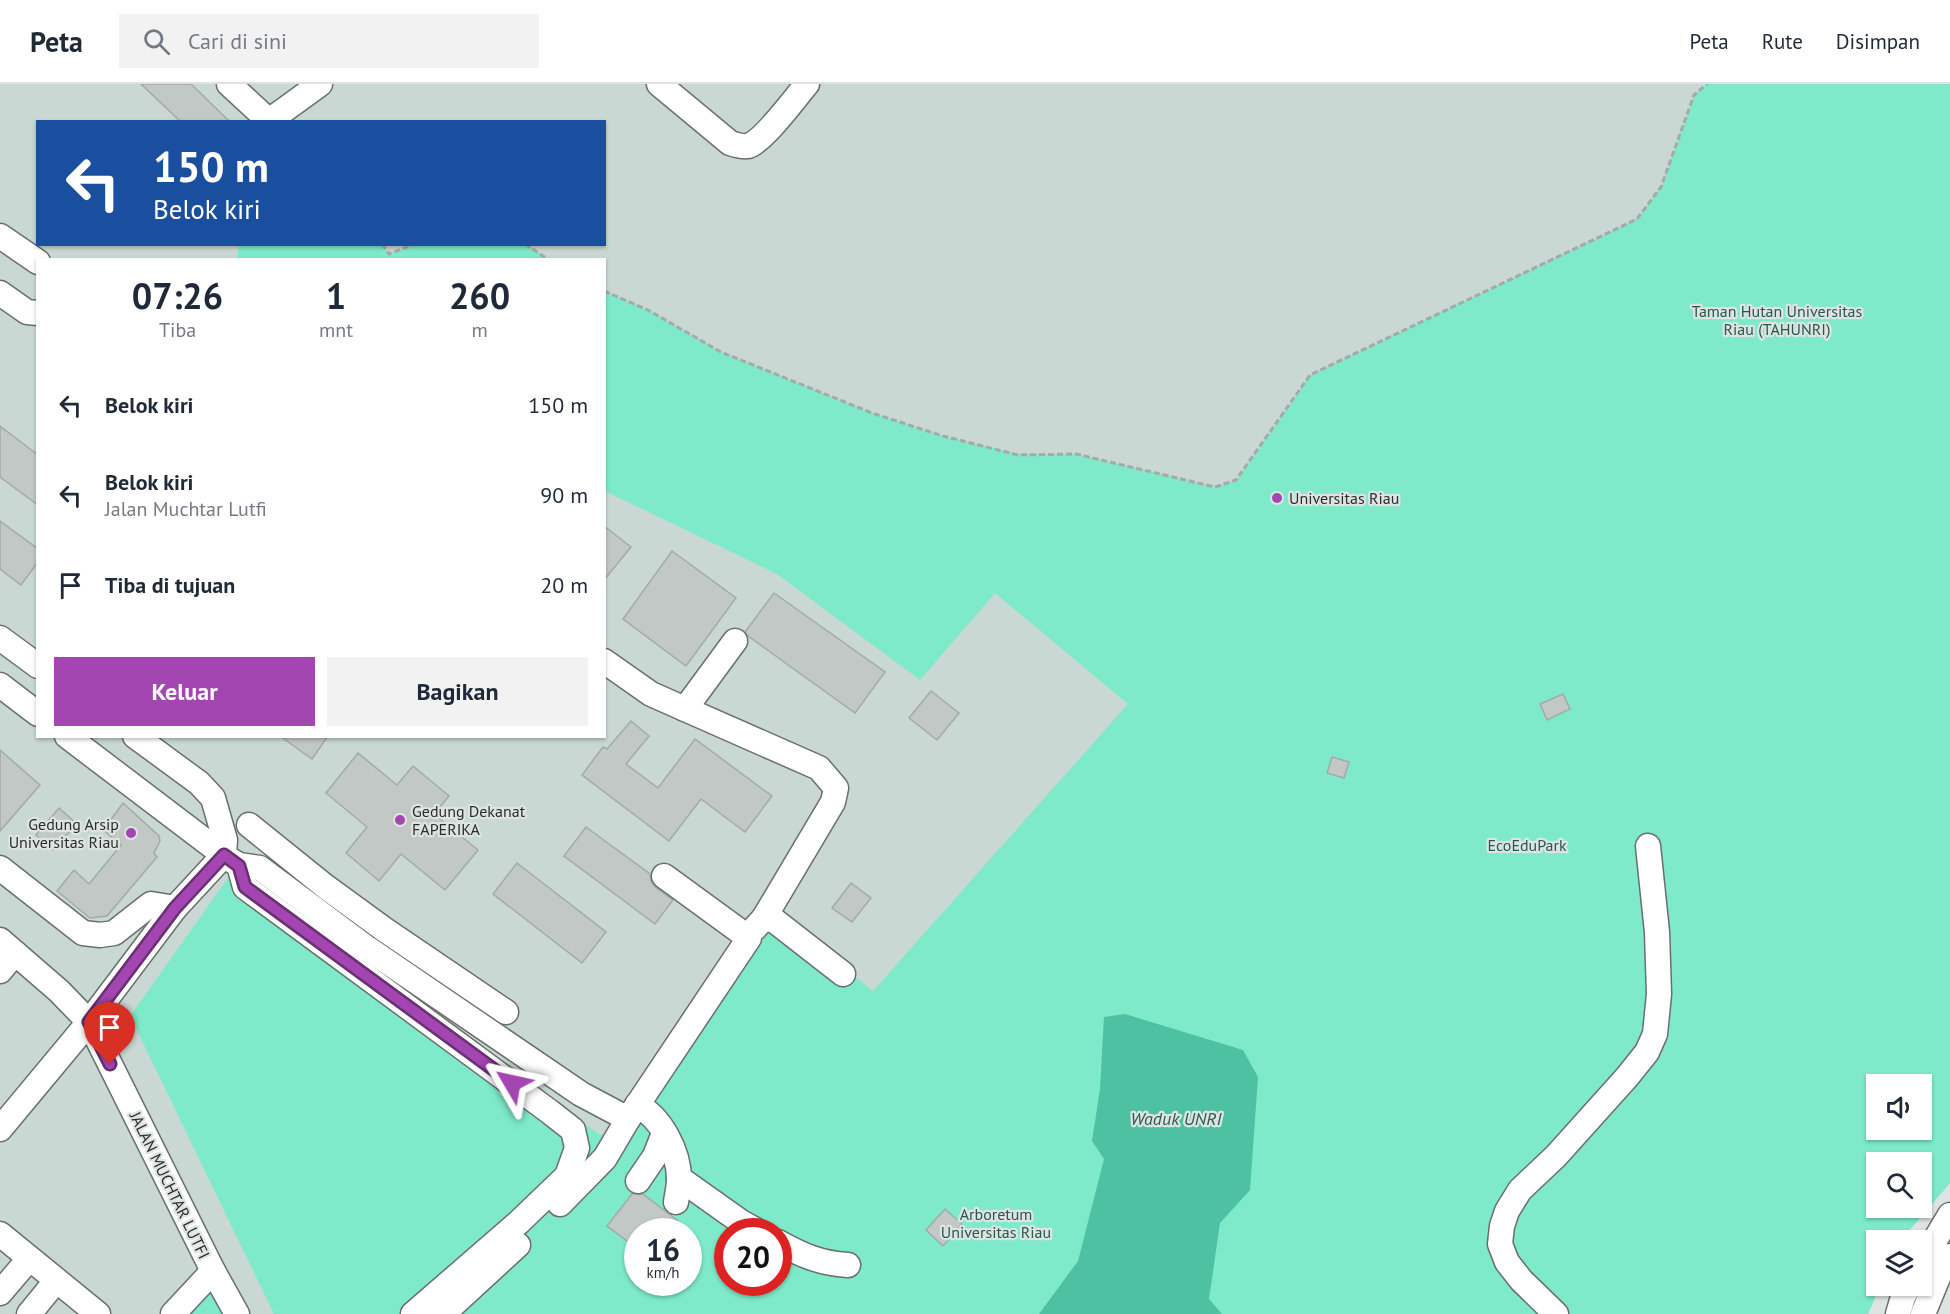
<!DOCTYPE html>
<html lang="id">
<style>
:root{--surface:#fff;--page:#f2f2f3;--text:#1f2937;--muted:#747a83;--line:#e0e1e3;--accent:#a346b1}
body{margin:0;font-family:"PT Sans",sans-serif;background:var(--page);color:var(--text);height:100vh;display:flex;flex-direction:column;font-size:22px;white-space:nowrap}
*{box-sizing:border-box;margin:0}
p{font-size:20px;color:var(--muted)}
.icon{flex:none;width:33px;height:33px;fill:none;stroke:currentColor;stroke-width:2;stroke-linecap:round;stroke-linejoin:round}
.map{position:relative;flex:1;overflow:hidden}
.details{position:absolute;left:36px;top:174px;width:570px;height:480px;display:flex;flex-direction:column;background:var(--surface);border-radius:0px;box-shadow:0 2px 4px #0004}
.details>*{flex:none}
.guide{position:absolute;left:36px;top:36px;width:570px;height:126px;border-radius:0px;box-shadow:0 2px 4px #0004;background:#1a4fa0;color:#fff;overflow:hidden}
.controls{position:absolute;left:1866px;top:990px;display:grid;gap:12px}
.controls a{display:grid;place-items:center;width:66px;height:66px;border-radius:0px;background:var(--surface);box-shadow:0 2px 4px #0004;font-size:30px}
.speed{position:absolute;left:624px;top:1134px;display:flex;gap:12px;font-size:30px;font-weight:700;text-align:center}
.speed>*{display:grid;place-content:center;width:78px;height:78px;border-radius:50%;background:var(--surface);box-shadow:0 2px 4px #0004;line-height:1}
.speed small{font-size:15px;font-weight:400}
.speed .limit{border:9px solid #d22;background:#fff;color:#111}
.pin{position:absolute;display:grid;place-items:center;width:51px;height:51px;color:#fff;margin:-62px -26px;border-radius:50% 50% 50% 0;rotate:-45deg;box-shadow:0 0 6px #0007}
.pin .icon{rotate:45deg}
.me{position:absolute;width:66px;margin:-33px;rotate:306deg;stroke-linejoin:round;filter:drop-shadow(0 0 4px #0008)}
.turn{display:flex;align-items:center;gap:21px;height:126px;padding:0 18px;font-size:27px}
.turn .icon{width:78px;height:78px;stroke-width:2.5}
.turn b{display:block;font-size:42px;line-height:51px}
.eta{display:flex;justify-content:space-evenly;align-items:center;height:102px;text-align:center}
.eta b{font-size:36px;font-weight:800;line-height:42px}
.cta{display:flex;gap:12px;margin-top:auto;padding:12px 18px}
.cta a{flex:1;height:69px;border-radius:0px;background:var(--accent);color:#fff;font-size:24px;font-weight:800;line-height:69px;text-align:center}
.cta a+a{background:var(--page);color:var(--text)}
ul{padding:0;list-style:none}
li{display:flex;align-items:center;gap:18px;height:90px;padding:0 18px}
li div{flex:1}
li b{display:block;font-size:22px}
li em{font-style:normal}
header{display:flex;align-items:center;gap:36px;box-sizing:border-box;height:84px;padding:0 30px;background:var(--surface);border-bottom:2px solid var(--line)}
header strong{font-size:28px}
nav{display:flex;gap:33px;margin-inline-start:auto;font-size:21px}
.search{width:420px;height:54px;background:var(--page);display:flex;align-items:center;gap:15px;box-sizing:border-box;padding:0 21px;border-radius:0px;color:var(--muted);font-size:22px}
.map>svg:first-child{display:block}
.built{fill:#c9d8d2;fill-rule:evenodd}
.green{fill:#7eeaca;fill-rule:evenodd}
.water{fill:#4dc1a2}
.building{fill:#c2c8c6;stroke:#a3aaa7;stroke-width:1.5}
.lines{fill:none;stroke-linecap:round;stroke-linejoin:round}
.minor-casing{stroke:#696f6d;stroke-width:27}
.path{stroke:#a5aaa8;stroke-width:3;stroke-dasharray:6 3;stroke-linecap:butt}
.minor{stroke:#fff;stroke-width:24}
.route-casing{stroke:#6a2e73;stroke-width:15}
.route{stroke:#a346b1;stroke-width:10}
.poi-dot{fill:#a346b1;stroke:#dde4e1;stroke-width:2}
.labels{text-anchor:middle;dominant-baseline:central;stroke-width:4.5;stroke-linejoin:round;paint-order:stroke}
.park-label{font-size:16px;fill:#28584a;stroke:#dde4e1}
.poi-label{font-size:16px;fill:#2a2d2c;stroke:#dde4e1;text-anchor:start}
.street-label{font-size:16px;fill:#2a2d2c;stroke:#dde4e1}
.water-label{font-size:18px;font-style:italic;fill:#2c5c4e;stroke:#dde4e1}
</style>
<header>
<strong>Peta</strong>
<div class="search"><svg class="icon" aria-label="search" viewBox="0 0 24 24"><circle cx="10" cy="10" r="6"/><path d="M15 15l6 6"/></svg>Cari di sini</div>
<nav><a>Peta</a><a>Rute</a><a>Disimpan</a></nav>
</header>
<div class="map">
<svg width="1950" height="1230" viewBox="0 0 1950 1230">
<rect width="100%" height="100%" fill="#dde4e1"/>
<path class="built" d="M0,0H1950V1099L1901,1156H1876V1202H1880L1868,1230H0ZM38,38H604V160H38ZM38,176H604V652H38ZM1876,1000H1922V1046H1876ZM1876,1078H1922V1124H1876ZM638,1148H688V1198H638ZM728,1148H778V1198H728Z"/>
<g class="green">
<path d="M1707,0H1950V1099L1901,1156H1876V1202H1880L1868,1230H274L130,932L228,794L599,1050L613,1051L780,833L873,907L1128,620L995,509L920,596L777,490L605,407V207L648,226L721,268L872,329L943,352L1018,370H1076L1215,403L1237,396L1310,291L1637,135L1661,103L1694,11ZM1876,1000H1922V1046H1876ZM1876,1078H1922V1124H1876ZM638,1148H688V1198H638ZM728,1148H778V1198H728Z"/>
<polygon points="239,160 382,161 389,170 415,161 525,160 549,175 237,175"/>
<polygon points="197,1205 217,1208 229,1230 174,1230"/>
</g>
<polygon class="water" points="1125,930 1243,966 1258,993 1250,1106 1220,1139 1209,1215 1222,1230 1039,1230 1078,1177 1104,1075 1092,1057 1100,1005 1104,933"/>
<g class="building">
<polygon points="141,0 191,0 230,38 181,38"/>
<polygon points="0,342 38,371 38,421 0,393"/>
<polygon points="0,437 38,465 38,478 21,501 0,485"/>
<polygon points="604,442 631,463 604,496"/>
<polygon points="672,467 736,514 686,582 623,535"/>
<polygon points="774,509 885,588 855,629 748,552 745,548"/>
<polygon points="931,607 959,629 937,656 909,634"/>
<polygon points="1563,610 1570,625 1547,636 1540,620"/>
<polygon points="631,637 649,652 626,680 658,704 695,655 772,712 745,748 701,715 669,757 582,691 603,663 607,665"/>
<polygon points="280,652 328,652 312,675"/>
<polygon points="0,666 40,701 0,747"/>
<polygon points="358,669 397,701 413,682 449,712 434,730 478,766 445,806 401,770 379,797 346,769 367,743 326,709"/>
<polygon points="1332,673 1349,678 1344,694 1327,689"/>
<polygon points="123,719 159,752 160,757 154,769 157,773 107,832 90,834 57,807 74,786 89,800 121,761 103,746"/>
<polygon points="59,724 77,740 53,766 36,751"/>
<polygon points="586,743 650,790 651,797 655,803 673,816 655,840 564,772"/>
<polygon points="517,779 606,848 582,879 493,810"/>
<polygon points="851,799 871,814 852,838 832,824"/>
<polygon points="632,1110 643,1110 678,1137 670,1148 638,1148 638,1165 607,1142"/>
<polygon points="945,1125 962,1140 943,1162 926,1146"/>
</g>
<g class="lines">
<g class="minor-casing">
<g id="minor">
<polyline points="229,0 269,37 320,0"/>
<path d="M659,0L730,59C736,61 742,63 748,62C764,57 795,14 807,0"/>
<polyline points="0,152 38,178"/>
<polyline points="0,209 27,228 38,229"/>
<polyline points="0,554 38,582"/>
<polyline points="604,577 651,610 685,625 735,557"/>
<polyline points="0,601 38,630"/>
<polyline points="685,625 819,684 836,704 833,718 764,834"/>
<polyline points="67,652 229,775 239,781 260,784 367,864 581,1010 628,1035"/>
<polyline points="249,741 326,803 385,846 506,928"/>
<polyline points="239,781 245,803 550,1028 573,1046 577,1064 567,1092 518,1139 413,1230"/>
<polyline points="0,784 83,849 100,851 114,849 151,820 175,824"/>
<polyline points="755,844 764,834 775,837 843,890"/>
<polyline points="0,856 59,907 89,938 213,1187 237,1230"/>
<polyline points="0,887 15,869"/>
<path d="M637,1021C661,1033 679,1068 679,1095C679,1103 677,1111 676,1118"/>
<polyline points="0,1045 89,938 175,824 224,771 225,756 213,714 199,699 135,652"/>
<polyline points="679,1094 741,1138 759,1148"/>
<polyline points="638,1097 655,1072 664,1049"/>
<polyline points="560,1120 605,1074 628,1035 749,854 664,792"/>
<polyline points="0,1150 98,1230"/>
<path d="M778,1158C803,1172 820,1179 848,1181"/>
<polyline points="1922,1178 1950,1131"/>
<polyline points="0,1209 29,1175"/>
<polyline points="29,1230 56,1197"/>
<polyline points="173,1230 213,1187"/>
<polyline points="443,1230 518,1161"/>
<polyline points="1556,1230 1521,1196 1507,1178 1500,1160 1502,1142 1507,1127 1520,1106 1556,1072 1627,993 1647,968 1655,950 1659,910 1657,848 1648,762"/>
<polyline points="1898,1230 1903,1213 1909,1202"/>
<polyline points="1923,1230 1941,1186 1950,1172"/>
</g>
</g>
<g class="path">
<polyline points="382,160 389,170 415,160"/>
<polyline points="525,160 549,176"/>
<polyline points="604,207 648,226 721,268 872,329 943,352 1018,371 1076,370 1215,403 1236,396 1310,291 1637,135 1661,103 1694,11 1707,0"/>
</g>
<use href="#minor" class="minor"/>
</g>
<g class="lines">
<g class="route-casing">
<polyline id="route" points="110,980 89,938 175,824 224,771 239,782 245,803 512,999"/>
</g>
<use href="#route" class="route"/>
</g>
<g class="poi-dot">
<circle cx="1277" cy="414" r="6"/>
<circle cx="400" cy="736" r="6"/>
<circle cx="131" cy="749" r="6"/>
</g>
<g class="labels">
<g class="park-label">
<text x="1777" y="227">Taman Hutan Universitas<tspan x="1777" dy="18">Riau (TAHUNRI)</tspan></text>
<text x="1527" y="761">EcoEduPark</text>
<text x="996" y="1130">Arboretum<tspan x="996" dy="18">Universitas Riau</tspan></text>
</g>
<g class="poi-label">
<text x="1289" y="414">Universitas Riau</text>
<text x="412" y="727">Gedung Dekanat<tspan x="412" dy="18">FAPERIKA</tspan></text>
<text x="119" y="740" text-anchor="end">Gedung Arsip<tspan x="119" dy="18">Universitas Riau</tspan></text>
</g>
<g class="street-label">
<text transform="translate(170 1101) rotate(64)">JALAN MUCHTAR LUTFI</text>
</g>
<g class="water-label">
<text x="1176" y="1034">Waduk UNRI</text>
</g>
</g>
</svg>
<div class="controls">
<a><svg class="icon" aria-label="sound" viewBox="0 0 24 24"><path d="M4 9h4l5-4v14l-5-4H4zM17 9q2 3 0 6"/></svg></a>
<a><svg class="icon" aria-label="search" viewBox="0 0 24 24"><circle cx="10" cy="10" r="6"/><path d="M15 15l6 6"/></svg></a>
<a><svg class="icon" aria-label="layers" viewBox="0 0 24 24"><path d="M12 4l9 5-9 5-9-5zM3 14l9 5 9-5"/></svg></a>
</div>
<div class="speed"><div>16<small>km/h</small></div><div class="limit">20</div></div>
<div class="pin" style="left:110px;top:980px;background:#d93025"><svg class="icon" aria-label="arrive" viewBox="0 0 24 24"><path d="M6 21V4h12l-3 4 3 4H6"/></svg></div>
<svg class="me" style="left:512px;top:999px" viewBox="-20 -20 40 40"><path d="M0-17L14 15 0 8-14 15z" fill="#a346b1" stroke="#fff" stroke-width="4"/></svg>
<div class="guide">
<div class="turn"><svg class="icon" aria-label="left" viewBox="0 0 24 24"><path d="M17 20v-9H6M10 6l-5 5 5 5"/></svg><div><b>150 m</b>Belok kiri</div></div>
</div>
<section class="details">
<div class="eta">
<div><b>07:26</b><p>Tiba</p></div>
<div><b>1</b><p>mnt</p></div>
<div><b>260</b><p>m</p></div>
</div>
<ul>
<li><svg class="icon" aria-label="left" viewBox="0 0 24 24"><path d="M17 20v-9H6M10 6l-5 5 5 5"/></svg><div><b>Belok kiri</b></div><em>150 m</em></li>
<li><svg class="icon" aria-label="left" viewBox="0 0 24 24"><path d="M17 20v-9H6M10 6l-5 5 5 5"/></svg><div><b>Belok kiri</b><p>Jalan Muchtar Lutfi</p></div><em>90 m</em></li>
<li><svg class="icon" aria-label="arrive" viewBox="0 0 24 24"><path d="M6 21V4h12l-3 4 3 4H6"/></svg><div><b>Tiba di tujuan</b></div><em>20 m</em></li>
</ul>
<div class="cta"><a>Keluar</a><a>Bagikan</a></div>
</section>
</div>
